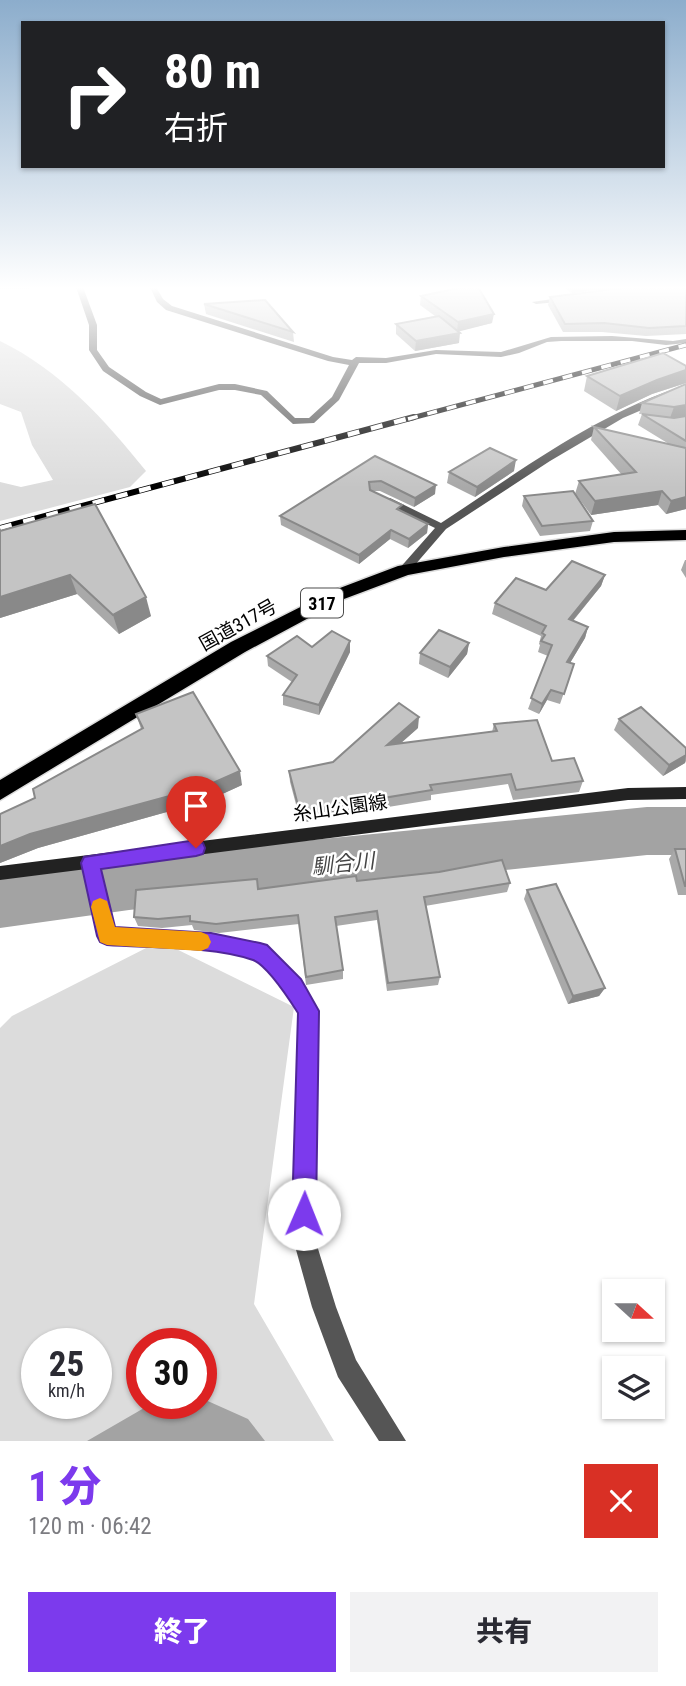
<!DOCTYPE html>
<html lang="ja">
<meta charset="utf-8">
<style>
:root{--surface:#fff;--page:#f2f2f3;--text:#2b2b33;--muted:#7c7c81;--accent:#7c3aed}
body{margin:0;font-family:"Roboto Condensed","Noto Sans JP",sans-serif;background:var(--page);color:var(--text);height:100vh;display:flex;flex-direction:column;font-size:26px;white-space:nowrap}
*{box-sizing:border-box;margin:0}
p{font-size:23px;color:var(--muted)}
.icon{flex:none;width:38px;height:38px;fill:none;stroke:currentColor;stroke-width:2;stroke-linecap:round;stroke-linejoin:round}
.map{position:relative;height:1441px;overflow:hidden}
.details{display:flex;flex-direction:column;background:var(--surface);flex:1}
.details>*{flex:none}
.banner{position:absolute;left:21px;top:21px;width:644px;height:147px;border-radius:0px;box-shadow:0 2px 5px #0004;background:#202124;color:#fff;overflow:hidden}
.needle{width:46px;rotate:111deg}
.fabs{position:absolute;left:602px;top:1279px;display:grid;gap:14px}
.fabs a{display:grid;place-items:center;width:63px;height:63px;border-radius:0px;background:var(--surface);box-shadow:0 2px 5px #0004;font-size:35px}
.speed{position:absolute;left:21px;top:1328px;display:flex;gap:14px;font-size:35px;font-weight:700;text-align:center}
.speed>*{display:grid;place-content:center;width:91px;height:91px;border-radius:50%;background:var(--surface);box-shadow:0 2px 5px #0004;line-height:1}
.speed small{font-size:18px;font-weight:400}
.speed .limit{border:10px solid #d22;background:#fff;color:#111}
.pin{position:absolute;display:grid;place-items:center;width:60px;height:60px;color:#fff;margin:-72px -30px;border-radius:50% 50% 50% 0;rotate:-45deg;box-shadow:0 0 7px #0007}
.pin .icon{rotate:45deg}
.me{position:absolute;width:77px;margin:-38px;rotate:1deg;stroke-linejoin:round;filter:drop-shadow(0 0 5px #0008)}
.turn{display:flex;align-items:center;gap:24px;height:147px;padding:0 28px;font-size:32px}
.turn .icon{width:91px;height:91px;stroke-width:2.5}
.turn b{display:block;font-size:49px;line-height:60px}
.round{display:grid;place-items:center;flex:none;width:74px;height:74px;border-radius:0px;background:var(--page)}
.headline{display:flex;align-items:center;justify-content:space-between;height:119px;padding:0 28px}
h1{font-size:42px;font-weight:800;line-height:52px;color:var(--accent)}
.cta{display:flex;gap:14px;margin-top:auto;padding:14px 28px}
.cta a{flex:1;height:80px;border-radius:0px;background:var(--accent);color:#fff;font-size:28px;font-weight:800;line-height:80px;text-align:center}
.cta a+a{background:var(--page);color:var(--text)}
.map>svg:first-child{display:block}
.green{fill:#dcdcdc;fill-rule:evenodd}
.water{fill:#a3a3a3}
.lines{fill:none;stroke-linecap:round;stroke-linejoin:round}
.river{fill:#a3a3a3;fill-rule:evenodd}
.highway-casing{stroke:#dbdbdb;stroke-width:3}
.street{fill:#555;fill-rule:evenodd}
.secondary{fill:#222;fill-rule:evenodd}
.highway{fill:#000;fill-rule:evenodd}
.rail-far1-casing{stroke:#000;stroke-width:5}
.rail-casing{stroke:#000;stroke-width:6}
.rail-far1{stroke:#fff;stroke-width:3.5;stroke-dasharray:10;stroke-linecap:butt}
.rail{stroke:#fff;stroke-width:4.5;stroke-dasharray:12;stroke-linecap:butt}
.wall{fill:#a9a9a9}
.shaded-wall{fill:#898989}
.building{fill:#c4c4c4;stroke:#898989;stroke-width:2}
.route{fill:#7c3aed;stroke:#51269a;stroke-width:2}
.slow{fill:#f59e0b}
.labels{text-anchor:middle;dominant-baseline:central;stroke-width:5;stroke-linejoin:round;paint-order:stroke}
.shield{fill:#fff;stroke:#4c4c4c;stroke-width:2}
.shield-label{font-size:18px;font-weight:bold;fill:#000}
.street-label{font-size:19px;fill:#000;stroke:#fff}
.water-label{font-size:21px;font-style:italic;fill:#444;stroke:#fff}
</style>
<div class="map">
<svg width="686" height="1441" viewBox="0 0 686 1441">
<rect width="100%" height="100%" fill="#fff"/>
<g class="green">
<path d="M0,341C60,370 105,420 146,471L130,487L0,521V482L21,487L53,480L32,445L21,412L0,404Z"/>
<path d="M160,941L294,1007L254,1304L334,1441H0V1028L12,1016ZM37,1344H96V1404H37ZM142,1344H201V1404H142Z"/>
</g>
<polygon class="water" points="201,1398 248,1419 265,1441 87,1441 151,1404 201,1404"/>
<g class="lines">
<polygon class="river" points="647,807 686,807 686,855 647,855 129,910 0,928 0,874 129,858"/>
<g class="highway-casing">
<polygon id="highway" points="686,530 686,540 614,542 504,557 408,575 344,599 245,652 0,800 0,780 231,642 332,591 398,566 504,547 614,532"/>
</g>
<g class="street">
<polygon points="0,287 32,287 28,289 0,289"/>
<polygon points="76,287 83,287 97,325 97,350 109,367 146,392 161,399 219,384 235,384 267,391 295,418 309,418 332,397 349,365 328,361 166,310 157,302 150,287 156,287 163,299 172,306 333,357 352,360 356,357 386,358 436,350 501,352 551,337 612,336 673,341 686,339 686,343 666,345 632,341 561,341 547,342 519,353 501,357 436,354 386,363 359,363 339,400 314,423 293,424 261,395 235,390 219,390 160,405 140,396 103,371 89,350 89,325"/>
<polygon points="566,297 570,299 569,301 536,304 532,302"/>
<path d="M686,385V391L623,418L550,461L446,529L408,573L404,574L398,570L435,528L382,502V498H390L441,523C519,472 597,413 686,385Z"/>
<path d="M90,856L96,858L98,863L114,927L211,934L260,944L266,946C286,966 307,985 318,1011L315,1239L336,1307L356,1360L406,1441H379L338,1377L312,1307L293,1239L300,1013L287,992L255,959L211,950L107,943L101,941L82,863L84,858Z"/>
</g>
<polygon class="secondary" points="686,787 686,799 628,800 0,880 0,866 628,788"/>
<use href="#highway" class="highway"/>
<g class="rail-far1-casing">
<polyline id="rail-far1" points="408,419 686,345"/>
</g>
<g class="rail-casing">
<polyline id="rail" points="0,528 414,417"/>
</g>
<use href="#rail-far1" class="rail-far1"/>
<use href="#rail" class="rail"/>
</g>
<g class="wall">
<polygon points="563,287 610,287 610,288 572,293"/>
<polygon points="621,287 686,287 686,334 646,336 602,332 563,332 548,305 550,297 621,289"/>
<polygon points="421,296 492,323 458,331 459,343 415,351 396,334 396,324 435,316 420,305"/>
<polygon points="204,304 293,332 294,342 206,314"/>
<polygon points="587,376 686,383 652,394 616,411 584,391"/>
<polygon points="686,384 686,509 666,514 658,505 591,515 577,496 593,521 590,531 540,536 522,506 524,496 575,494 579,481 622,475 591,440 594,427 669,444 638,425 642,414 639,414 642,403"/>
<polygon points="375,456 435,494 414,507 380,491 372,491 402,511 428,524 427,533 408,548 390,539 359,564 281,525 280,516"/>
<polygon points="514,471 475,497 447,483 449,472"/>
<polygon points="0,531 151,616 119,634 77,594 0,618"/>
<polygon points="685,560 686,560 686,578 681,570"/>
<polygon points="605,575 601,586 573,621 588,627 585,638 570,663 574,664 560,704 547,700 539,714 528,709 548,656 538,652 540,645 539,644 541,636 492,614 495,603"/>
<polygon points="350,641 350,652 319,715 283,705 283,695 292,682 268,666 267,656 312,647"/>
<polygon points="469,643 467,654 448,678 419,664 420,653"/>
<polygon points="136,714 242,785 183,812 181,808 38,848 0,863 0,814 35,798 141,729"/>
<polygon points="619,719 686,748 686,761 685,763 663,776 614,730"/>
<polygon points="494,724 583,781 579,792 513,800 508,784 431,795 431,800 382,808 382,804 301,823 290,782 289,771 333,762 418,728 400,744 492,732"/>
<polygon points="675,849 686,849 686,895 678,895 669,859"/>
<polygon points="357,881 510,883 507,892 425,906 440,977 438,985 387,991 377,920 336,926 343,970 343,979 306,985 299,924 219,933 194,930 192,925 162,928 138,926 134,917 259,889"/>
<polygon points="527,890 605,988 599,996 568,1004 524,899"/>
</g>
<g class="shaded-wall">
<polygon points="574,287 610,287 610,288 572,293"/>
<polygon points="494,314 492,323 457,332 458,322"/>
<polygon points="460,333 459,343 415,351 416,341"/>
<polygon points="686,370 686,383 652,394 616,411 620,396 657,380"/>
<polygon points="686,405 686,416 670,418 674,407"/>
<polygon points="516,460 514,471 475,497 477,487"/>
<polygon points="436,485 435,494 414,507 415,498"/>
<polygon points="662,491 658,505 591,515 595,501"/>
<polygon points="686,497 686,509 666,514 671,501"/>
<polygon points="428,524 427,533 408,548 409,539"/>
<polygon points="391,530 390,539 359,564 359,555"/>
<polygon points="70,575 77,594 0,618 0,597"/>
<polygon points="605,575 601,586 565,630 569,619"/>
<polygon points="146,597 151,616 119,634 113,615"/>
<polygon points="588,627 585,638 564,673 567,662"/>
<polygon points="350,641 350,652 319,715 319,705"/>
<polygon points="469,643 467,654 448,678 450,667"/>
<polygon points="551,690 547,700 539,714 542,704"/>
<polygon points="419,717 418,728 386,756 387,745"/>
<polygon points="686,755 685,763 663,776 669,765"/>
<polygon points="240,771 242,785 183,812 179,798"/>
<polygon points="177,794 181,808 38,848 0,863 0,846 30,834"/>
<polygon points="382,794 382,804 301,823 300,813"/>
<polygon points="605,988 599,996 568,1004 573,996"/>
</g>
<g class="building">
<polygon points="463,287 478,287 494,314 458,322 421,296"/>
<polygon points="624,287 686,287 686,326 649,328 604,323 565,324 550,297 622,288"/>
<polygon points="265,300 293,332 204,304"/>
<polygon points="439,316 460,333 416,341 396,324"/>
<polygon points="663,353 686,366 686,370 657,380 620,396 587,376"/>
<polygon points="686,384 686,405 674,407 642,403"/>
<polygon points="642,414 674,418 686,416 686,441"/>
<polygon points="594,427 686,448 686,497 671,501 662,491 595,501 579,481 636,472"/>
<polygon points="490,448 516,460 477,487 449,472"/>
<polygon points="375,456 436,485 415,498 381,481 369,482 370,490 402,505 397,509 428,524 409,539 391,530 359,555 280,516"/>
<polygon points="573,491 593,521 542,526 524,496"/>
<polygon points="95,504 146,597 113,615 70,575 0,597 0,531"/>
<polygon points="572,561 605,575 569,619 588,627 567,662 574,664 564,694 551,690 542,704 531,698 552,645 541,641 545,635 542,633 546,626 495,603 516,578 546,590"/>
<polygon points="439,630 469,643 450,667 420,653"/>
<polygon points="332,631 350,641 319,705 283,695 297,675 267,656 297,636 312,647"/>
<polygon points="193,692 240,771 179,798 177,794 30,834 0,846 0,814 35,798 33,789 143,728 136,714"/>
<polygon points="399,703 419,717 387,745 497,731 494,724 537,720 552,761 574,758 583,781 516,790 511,774 430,785 432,790 383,798 382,794 300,813 289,771 333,762"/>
<polygon points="641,707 686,748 686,755 669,765 619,719"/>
<polygon points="675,849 686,849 686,886 685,886"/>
<polygon points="502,860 510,883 424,897 440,977 388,983 377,911 335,917 343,970 306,977 298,915 216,924 190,921 190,916 158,919 134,917 136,890 257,879 258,889 356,876 357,881 439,872"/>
<polygon points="556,884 605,988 573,996 527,890"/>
</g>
<linearGradient id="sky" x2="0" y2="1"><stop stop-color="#8cadcc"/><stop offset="0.59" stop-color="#fff"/><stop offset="1" stop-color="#fff" stop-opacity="0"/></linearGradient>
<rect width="686" height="488" fill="url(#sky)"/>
<path class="route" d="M196,840L203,843L205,848L203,854L196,856L101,869L115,927L211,933L260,943L267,945L301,979L319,1011L316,1214L313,1223L304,1226L295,1223L292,1214L298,1013C289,999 268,966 253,960C214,946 149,948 107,945L100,942L97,936L81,863L84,857Z"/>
<polygon class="slow" points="100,898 107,901 115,927 201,932 208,935 211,942 208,948 201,951 107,945 100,942 91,907 93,901"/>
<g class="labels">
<rect class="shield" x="301" y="588.5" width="42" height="29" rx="5"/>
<g class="shield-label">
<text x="322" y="603">317</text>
</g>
<g class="street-label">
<text transform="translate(238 625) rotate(-29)">国道317号</text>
<text transform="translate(340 808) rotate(-8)">糸山公園線</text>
</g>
<g class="water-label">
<text transform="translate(343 864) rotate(-6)">馴合川</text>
</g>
</g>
</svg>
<div class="fabs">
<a><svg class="needle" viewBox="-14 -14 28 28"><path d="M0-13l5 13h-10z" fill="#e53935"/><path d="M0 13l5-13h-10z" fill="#7c7c81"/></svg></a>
<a><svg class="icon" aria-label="layers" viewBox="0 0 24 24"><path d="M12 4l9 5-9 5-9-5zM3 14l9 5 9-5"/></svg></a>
</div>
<div class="speed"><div>25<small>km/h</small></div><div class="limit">30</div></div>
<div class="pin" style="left:196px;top:848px;background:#d93025"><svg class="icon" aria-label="arrive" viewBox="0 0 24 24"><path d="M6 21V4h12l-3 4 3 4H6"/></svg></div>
<svg class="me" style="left:304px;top:1214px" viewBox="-20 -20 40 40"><circle r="19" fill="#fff"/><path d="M0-13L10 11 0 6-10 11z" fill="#7c3aed"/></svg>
<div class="banner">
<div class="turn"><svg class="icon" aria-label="right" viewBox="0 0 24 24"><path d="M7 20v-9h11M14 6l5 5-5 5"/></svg><div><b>80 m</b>右折</div></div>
</div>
</div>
<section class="details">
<div class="headline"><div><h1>1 分</h1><p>120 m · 06:42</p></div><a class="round" style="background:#d93025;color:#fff"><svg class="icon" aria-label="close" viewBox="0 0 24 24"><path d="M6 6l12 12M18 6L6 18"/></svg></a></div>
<div class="cta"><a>終了</a><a>共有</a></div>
</section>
